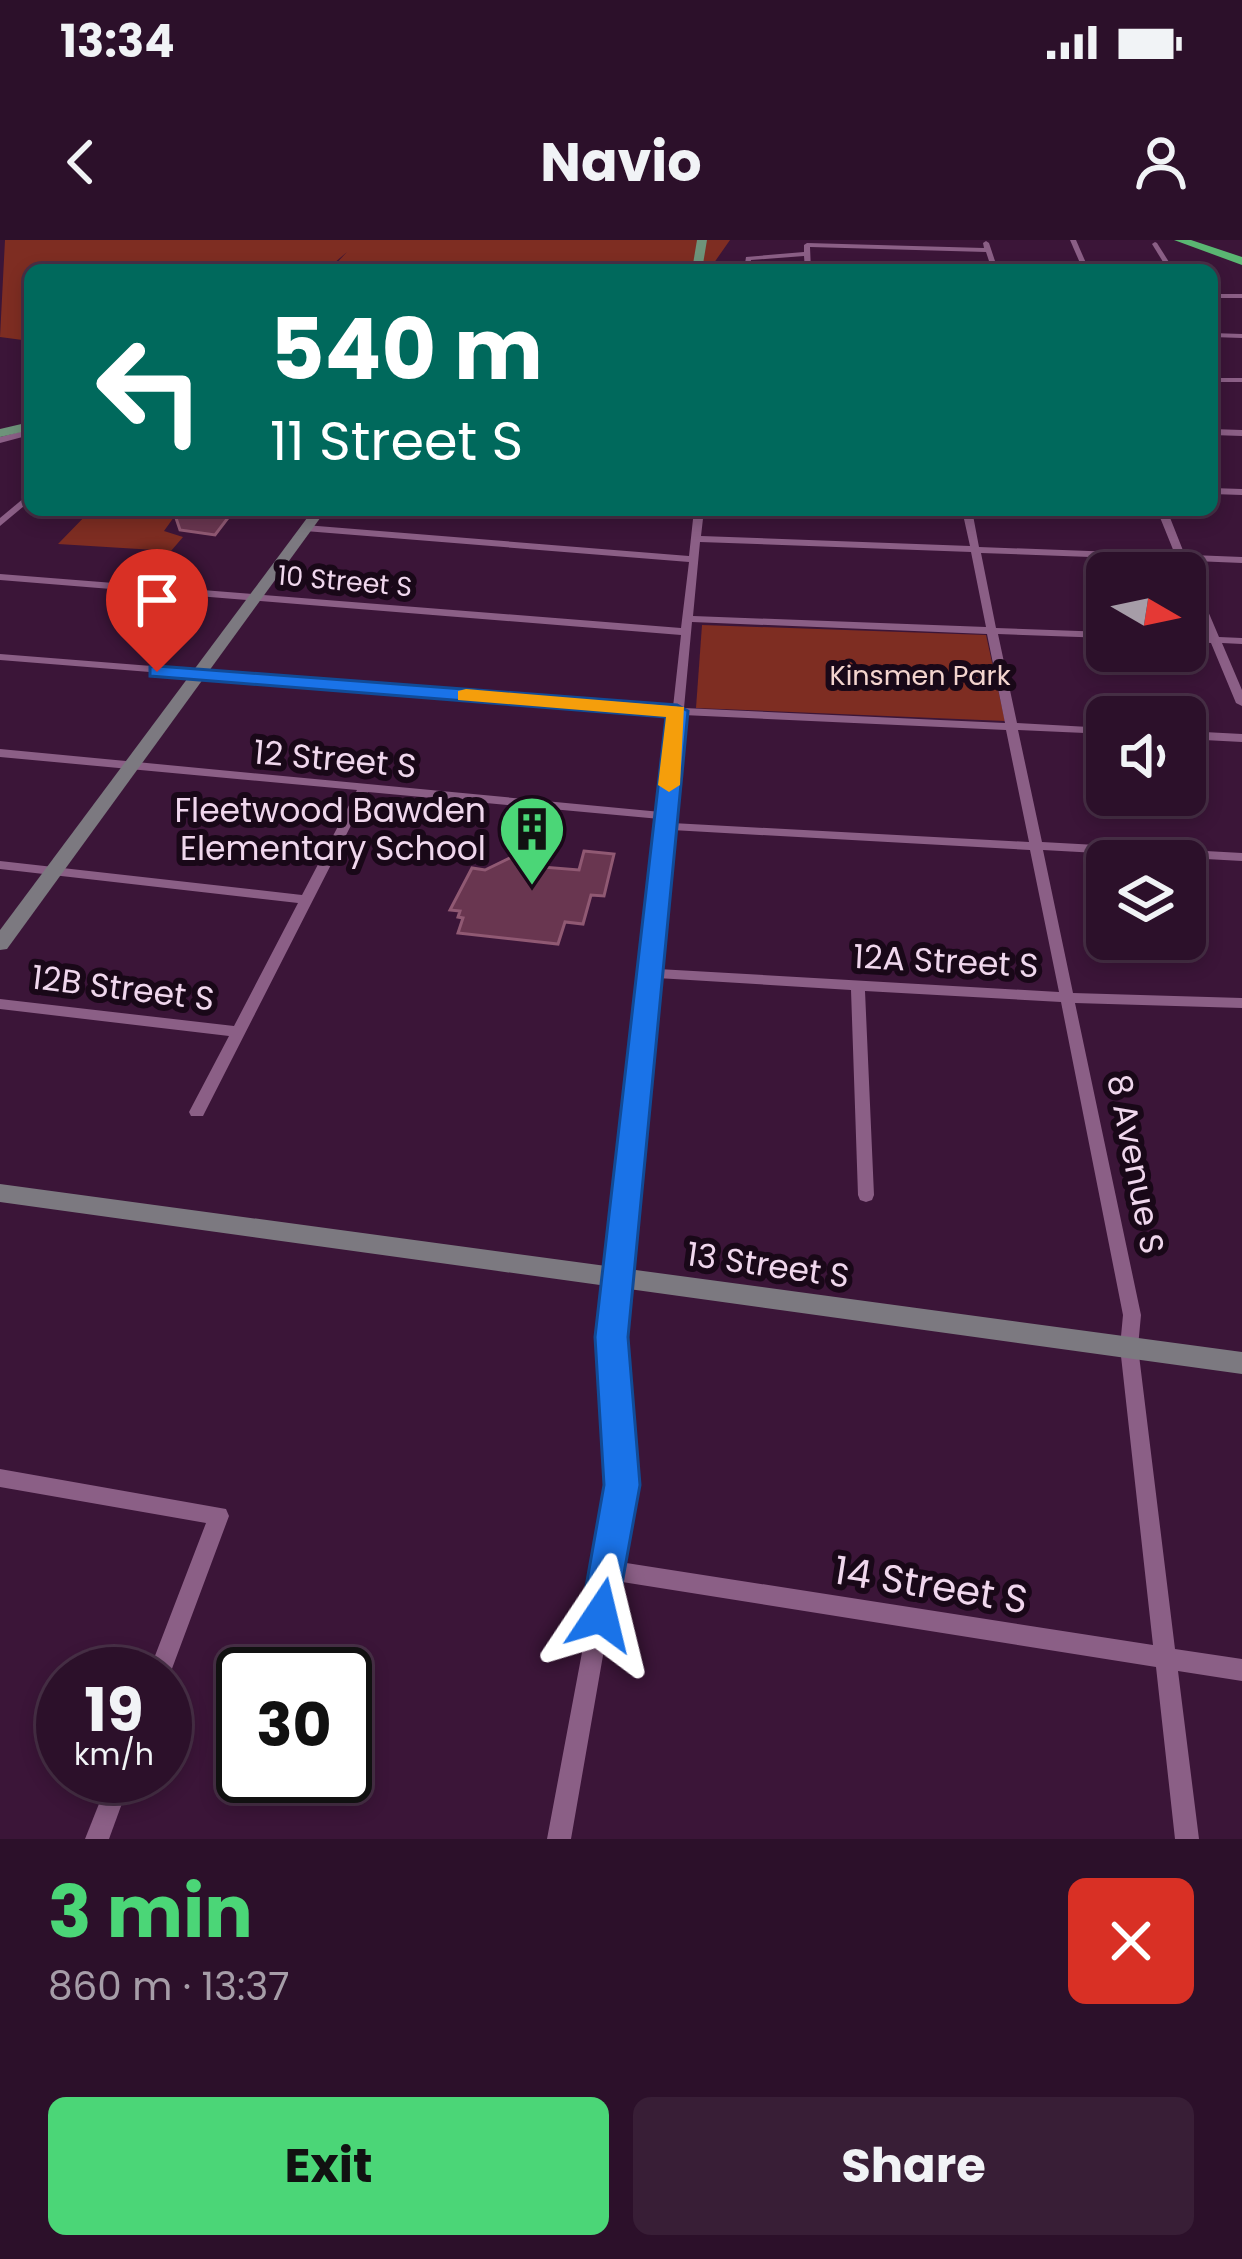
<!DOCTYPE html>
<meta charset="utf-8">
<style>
:root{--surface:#2c102a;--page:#381e36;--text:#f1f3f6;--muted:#a69da8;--line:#483047;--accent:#4bd677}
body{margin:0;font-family:Poppins,sans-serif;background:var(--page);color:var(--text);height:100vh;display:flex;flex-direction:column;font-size:45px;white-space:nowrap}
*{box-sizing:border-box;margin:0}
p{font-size:39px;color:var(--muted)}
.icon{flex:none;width:66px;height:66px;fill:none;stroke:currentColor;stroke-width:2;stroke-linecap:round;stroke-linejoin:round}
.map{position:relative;height:1599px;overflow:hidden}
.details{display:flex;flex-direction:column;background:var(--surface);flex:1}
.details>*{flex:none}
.hud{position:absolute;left:24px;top:24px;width:1194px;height:252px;border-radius:18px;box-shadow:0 6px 18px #0003,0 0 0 3px var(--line);background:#00695c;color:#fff;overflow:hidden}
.needle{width:78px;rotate:99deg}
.tools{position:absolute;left:1086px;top:312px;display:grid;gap:24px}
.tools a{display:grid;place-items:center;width:120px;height:120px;border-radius:18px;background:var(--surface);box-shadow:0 6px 18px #0003,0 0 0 3px var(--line);font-size:60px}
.speed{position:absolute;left:36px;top:1407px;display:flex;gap:24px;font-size:60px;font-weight:700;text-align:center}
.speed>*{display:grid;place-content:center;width:156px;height:156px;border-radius:50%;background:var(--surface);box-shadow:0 6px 18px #0003,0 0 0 3px var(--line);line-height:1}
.speed small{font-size:30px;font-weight:400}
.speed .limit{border:6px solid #111;border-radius:18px;background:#fff;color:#111}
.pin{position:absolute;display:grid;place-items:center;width:102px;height:102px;color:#fff;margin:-123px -51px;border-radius:50% 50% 50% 0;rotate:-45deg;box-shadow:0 0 12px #0007}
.pin .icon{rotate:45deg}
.me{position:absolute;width:132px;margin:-66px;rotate:10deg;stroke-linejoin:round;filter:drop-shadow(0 0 9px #0008)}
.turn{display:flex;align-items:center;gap:42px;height:252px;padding:0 48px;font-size:54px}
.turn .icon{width:156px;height:156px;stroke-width:2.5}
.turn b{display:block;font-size:84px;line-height:102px}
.round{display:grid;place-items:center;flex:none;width:126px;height:126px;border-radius:18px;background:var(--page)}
.overview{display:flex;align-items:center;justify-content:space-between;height:204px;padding:0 48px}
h1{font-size:72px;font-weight:700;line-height:90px;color:var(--accent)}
.primary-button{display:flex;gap:24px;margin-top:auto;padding:24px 48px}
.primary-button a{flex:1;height:138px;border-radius:18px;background:var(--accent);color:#111;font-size:48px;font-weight:700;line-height:138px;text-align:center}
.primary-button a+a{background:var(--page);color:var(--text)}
.status{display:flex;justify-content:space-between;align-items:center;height:84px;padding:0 60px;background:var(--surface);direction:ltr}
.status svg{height:33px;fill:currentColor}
header{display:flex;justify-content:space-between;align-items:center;height:156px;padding:0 48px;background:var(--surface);font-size:54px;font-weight:700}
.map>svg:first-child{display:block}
.green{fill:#7e2d22}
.building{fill:#693650;stroke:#905973;stroke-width:3}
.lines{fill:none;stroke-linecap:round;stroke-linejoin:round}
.street{fill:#8b5f86;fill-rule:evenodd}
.secondary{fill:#7c7980;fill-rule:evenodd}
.primary{fill:#6e937a;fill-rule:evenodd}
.highway{fill:#5ab672;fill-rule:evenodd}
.route{fill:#1a73e8;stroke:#114b97;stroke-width:3}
.slow{fill:#f59e0b}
.labels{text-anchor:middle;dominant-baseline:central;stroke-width:12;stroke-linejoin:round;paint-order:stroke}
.far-street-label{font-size:27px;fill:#f0d7ed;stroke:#190818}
.far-park-label{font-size:27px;fill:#f3d4ce;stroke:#190818}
.street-label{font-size:33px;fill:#f0d7ed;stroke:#190818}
.poi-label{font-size:33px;fill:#f0d7ed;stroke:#190818;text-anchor:end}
.near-street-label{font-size:39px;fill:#f0d7ed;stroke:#190818}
</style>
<div class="status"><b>13:34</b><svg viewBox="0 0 49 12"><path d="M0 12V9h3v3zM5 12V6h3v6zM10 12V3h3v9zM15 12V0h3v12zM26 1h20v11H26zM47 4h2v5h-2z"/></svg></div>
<header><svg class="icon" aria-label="back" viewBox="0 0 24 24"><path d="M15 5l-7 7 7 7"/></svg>Navio<svg class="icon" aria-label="person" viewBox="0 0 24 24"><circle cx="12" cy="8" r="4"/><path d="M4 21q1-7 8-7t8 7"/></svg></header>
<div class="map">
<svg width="1242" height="1599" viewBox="0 0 1242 1599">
<rect width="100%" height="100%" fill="#3b1538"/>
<g class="green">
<polygon points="5,0 730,0 709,30 330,30 347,12 326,30 30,30 30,101 0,97"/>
<polygon points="91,270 179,270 164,291 183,297 171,311 58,304"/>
<polygon points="702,385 986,395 1005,481 696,468"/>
</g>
<g class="building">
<polygon points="179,270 234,270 215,295 180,290 175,275"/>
<polygon points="584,611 614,614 604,656 591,655 583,684 565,682 558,704 458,693 463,678 458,677 460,671 450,670 472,628 485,630 520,613 517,625 579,630"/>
</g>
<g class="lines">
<g class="street">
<polygon points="1070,0 1076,0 1089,30 1083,30"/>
<polygon points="986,1 989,3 998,30 992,30 986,12 810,7 811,30 805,30 804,16 751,20 750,30 744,30 746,17 804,12 804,5 807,3 984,8 983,3"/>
<polygon points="1155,2 1157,3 1174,30 1168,30 1152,4"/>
<rect x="1212" y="54" width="30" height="4"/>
<polygon points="1212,93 1242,94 1242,98 1212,97"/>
<rect x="1212" y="138" width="30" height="4"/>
<polygon points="30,189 30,195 0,203 0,197"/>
<polygon points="1212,189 1242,190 1242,196 1212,195"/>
<polygon points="1212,248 1242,249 1242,255 1212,254"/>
<polygon points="30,253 30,261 0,286 0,278"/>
<path d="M694,270H704L701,296L970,306L962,270H972L979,307L1169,314L1174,312L1157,270H1167L1184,313L1171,320L981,313L996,388L1107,392V398L998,394L1017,483L1107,488V494L1018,490L1042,602L1242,613V621L1043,610L1073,753L1242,758V768L1075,763L1141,1075L1138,1107L1175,1409L1242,1419V1441L1178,1431L1199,1599H1175L1156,1427L616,1341L571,1599H547L611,1258L603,1097L643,736L641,733L644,729L660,579L368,552L205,872L203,876H191L189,872L229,796L0,769V759L234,786L298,663L0,629V621L302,655L357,550L0,517V509L661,572L672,474L0,420V414L673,467L681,395L0,340V334L681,388L689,322L305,291L300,288L305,285L689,316ZM700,302L971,312L986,387L693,376ZM692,382L987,394L1005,483L684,468ZM683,475L1006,490L1029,602L672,583ZM672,590L1030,610L1059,752L658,729ZM657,738L851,750L858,955L860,960L866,962L872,960L874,955L865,751L1061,762L1123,1075L1120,1107L1153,1405L620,1322L631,1258L621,1097Z"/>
<polygon points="1192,315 1242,317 1242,323 1194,321 1188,324 1219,397 1242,398 1242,404 1222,403 1242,450 1242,466 1236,463 1211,403 1185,401 1185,395 1208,396 1185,340 1185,333 1182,333 1178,323"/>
<polygon points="1185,491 1242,494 1242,502 1185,499"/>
<polygon points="0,1229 226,1269 229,1276 167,1442 165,1434 148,1434 206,1283 0,1247"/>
<polygon points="110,1536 132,1536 109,1599 85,1599"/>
</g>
<g class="secondary">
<polygon points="313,270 326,270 7,709 0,710 0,690"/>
<polygon points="0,944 1242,1112 1242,1134 0,962"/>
</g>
<g class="primary">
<polygon points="697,0 707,0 702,30 692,30"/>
<polygon points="30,182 30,190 0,197 0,189"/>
</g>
<polygon class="highway" points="1174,0 1191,0 1242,17 1242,25"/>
</g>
<polygon class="route" points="157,426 677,465 688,471 628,1097 640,1245 614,1388 601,1394 587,1388 581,1375 604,1245 595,1097 666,477 150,436 150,427"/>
<polygon class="slow" points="466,449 684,467 680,545 669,552 658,545 666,477 458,460 458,451"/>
<defs>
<g id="building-pin" transform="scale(3.45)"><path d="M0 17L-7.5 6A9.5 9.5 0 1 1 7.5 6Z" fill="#4bd677" stroke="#190818"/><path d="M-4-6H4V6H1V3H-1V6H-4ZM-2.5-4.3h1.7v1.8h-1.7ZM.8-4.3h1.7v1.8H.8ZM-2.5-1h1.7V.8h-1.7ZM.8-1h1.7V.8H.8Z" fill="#111"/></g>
</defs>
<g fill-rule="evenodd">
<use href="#building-pin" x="532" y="589"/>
</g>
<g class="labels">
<g class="far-street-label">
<text transform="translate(345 341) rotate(5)">10 Street S</text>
</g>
<g class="far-park-label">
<text x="920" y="435">Kinsmen Park</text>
</g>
<g class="street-label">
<text transform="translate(335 519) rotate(5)">12 Street S</text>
<text transform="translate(946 721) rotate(3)">12A Street S</text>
<text transform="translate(123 748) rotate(7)">12B Street S</text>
<text transform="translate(1136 924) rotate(79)">8 Avenue S</text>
<text transform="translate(768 1025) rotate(8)">13 Street S</text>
</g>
<g class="poi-label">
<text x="486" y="570">Fleetwood Bawden<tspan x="486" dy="38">Elementary School</tspan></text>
</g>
<g class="near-street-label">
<text transform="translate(931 1345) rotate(9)">14 Street S</text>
</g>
</g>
</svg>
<div class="tools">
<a><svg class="needle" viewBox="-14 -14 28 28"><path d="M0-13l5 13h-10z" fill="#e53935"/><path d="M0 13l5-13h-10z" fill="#a69da8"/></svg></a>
<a><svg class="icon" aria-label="sound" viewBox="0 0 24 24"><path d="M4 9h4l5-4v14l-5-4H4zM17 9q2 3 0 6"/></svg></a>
<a><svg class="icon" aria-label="layers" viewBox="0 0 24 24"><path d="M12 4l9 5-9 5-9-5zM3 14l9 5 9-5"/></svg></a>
</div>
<div class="speed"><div>19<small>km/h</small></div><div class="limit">30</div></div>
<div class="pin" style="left:157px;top:432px;background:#d93025"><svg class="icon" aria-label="arrive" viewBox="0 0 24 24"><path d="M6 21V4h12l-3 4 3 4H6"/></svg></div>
<svg class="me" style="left:601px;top:1375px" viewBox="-20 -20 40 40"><path d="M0-17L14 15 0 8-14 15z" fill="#1a73e8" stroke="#fff" stroke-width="4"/></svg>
<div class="hud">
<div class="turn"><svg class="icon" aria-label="left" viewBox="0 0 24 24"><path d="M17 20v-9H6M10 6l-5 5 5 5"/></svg><div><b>540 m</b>11 Street S</div></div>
</div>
</div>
<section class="details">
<div class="overview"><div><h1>3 min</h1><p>860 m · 13:37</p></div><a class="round" style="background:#d93025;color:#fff"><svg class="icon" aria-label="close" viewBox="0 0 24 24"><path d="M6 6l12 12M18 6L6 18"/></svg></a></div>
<div class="primary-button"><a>Exit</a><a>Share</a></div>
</section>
